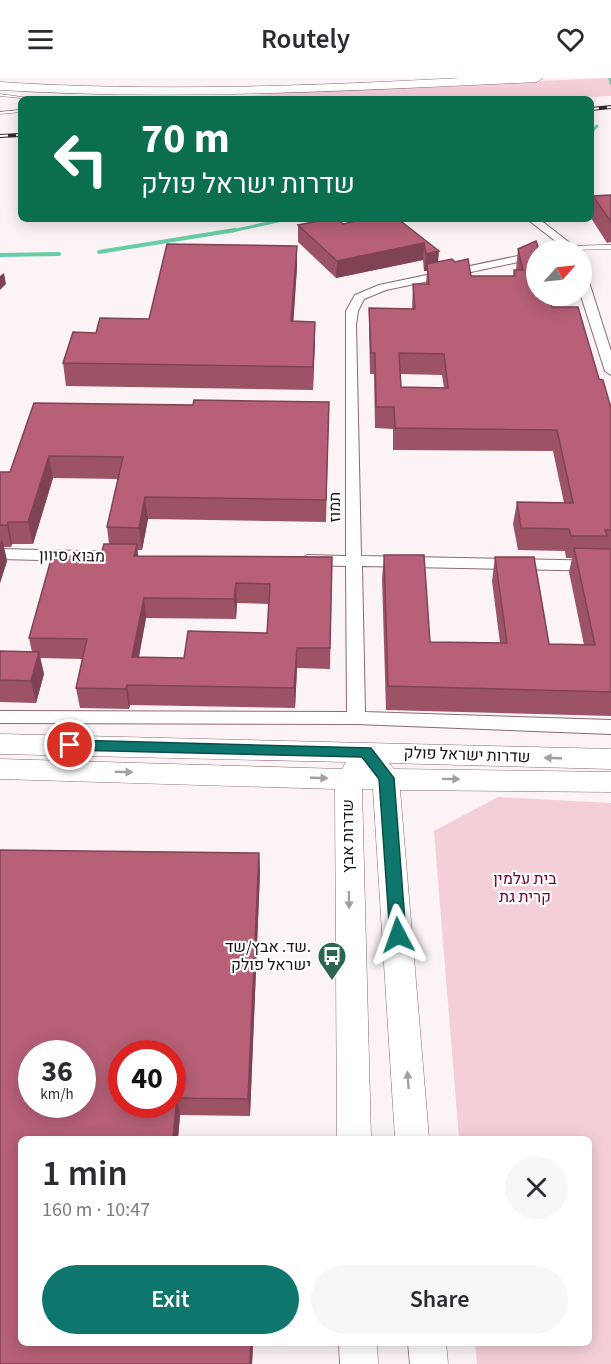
<!DOCTYPE html>
<meta charset="utf-8">
<style>
:root{--surface:#fff;--page:#f7f7f7;--text:#2b2b33;--muted:#7c7c81;--accent:#0f766e}
body{margin:0;font-family:"Source Sans 3",Heebo,sans-serif;background:var(--page);color:var(--text);height:100vh;display:flex;flex-direction:column;font-size:22px;white-space:nowrap}
*{box-sizing:border-box;margin:0}
p{font-size:20px;color:var(--muted)}
.icon{flex:none;width:33px;height:33px;fill:none;stroke:currentColor;stroke-width:2;stroke-linecap:round;stroke-linejoin:round}
.map{position:relative;flex:1;overflow:hidden}
.side{position:absolute;left:18px;top:1058px;width:574px;height:210px;display:flex;flex-direction:column;background:var(--surface);border-radius:9px;box-shadow:0 3px 15px #0003}
.side>*{flex:none}
.hud{position:absolute;left:18px;top:18px;width:576px;height:126px;border-radius:9px;box-shadow:0 3px 15px #0003;background:#0b6e4f;color:#fff;overflow:hidden}
.needle{width:39px;rotate:63deg}
.fabs{position:absolute;left:526px;top:162px;display:grid;gap:12px}
.fabs a{display:grid;place-items:center;width:66px;height:66px;border-radius:50%;background:var(--surface);box-shadow:0 3px 15px #0003;font-size:30px}
.speed{position:absolute;left:18px;top:962px;display:flex;gap:12px;font-size:30px;font-weight:700;text-align:center}
.speed>*{display:grid;place-content:center;width:78px;height:78px;border-radius:50%;background:var(--surface);box-shadow:0 3px 15px #0003;line-height:1}
.speed small{font-size:15px;font-weight:400}
.speed .limit{border:9px solid #d22;background:#fff;color:#111}
.pin{position:absolute;display:grid;place-items:center;width:51px;height:51px;color:#fff;margin:-26px;border:3px solid #fff;border-radius:50%;box-shadow:0 2px 6px #0007}
.me{position:absolute;width:66px;margin:-33px;rotate:356deg;stroke-linejoin:round;filter:drop-shadow(0 0 4px #0008)}
.turn{display:flex;align-items:center;gap:21px;height:126px;padding:0 24px;font-size:27px}
.turn .icon{width:78px;height:78px;stroke-width:2.5}
.turn b{display:block;font-size:42px;line-height:51px}
.round{display:grid;place-items:center;flex:none;width:63px;height:63px;border-radius:32px;background:var(--page)}
.head{display:flex;align-items:center;justify-content:space-between;height:102px;padding:0 24px}
h1{font-size:36px;font-weight:600;line-height:45px}
.cta{display:flex;gap:12px;margin-top:auto;padding:12px 24px}
.cta a{flex:1;height:69px;border-radius:36px;background:var(--accent);color:#fff;font-size:24px;font-weight:600;line-height:69px;text-align:center}
.cta a+a{background:var(--page);color:var(--text)}
header{display:flex;justify-content:space-between;align-items:center;height:78px;padding:0 24px;background:var(--surface);font-size:27px;font-weight:600}
.map>svg:first-child{display:block}
.green{fill:#f4cfd7}
.lines{fill:none;stroke-linecap:round;stroke-linejoin:round}
.stream-far1{stroke:#66cda4;stroke-width:3}
.stream{stroke:#66cda4;stroke-width:4}
.lane-casing{stroke:#8b6a71;stroke-width:1}
.street-casing{stroke:#8b6a71;stroke-width:2}
.secondary-casing{stroke:#8b6a71;stroke-width:1}
.lane{fill:#fff;fill-rule:evenodd}
.street{fill:#fff;fill-rule:evenodd}
.secondary{fill:#fff;fill-rule:evenodd}
.rail-casing{stroke:#35292c;stroke-width:4}
.rail{stroke:#fff;stroke-width:2;stroke-dasharray:8;stroke-linecap:butt}
.wall{fill:#9d5366;fill-rule:evenodd}
.shaded-wall{fill:#804353}
.building{fill:#b76077;stroke:#804353;stroke-width:1.5;fill-rule:evenodd}
.oneway{fill:#a49fa1}
.route{fill:#0f766e;stroke:#0a4d48;stroke-width:1.5}
.labels{text-anchor:middle;dominant-baseline:central;stroke-width:4.5;stroke-linejoin:round;paint-order:stroke}
.street-label{font-size:16px;fill:#1c1013;stroke:#fff}
.park-label{font-size:16px;fill:#740033;stroke:#fff}
.poi-label{font-size:16px;fill:#1c1013;stroke:#fff;text-anchor:end}
</style>
<header><svg class="icon" aria-label="menu" viewBox="0 0 24 24"><path d="M4 6h16M4 12h16M4 18h16"/></svg>Routely<svg class="icon" aria-label="heart" viewBox="0 0 24 24"><path d="M12 20l-8-8c-3-5 5-10 8-4 3-6 11-1 8 4z"/></svg></header>
<div class="map">
<svg width="611" height="1286" viewBox="0 0 611 1286">
<rect width="100%" height="100%" fill="#fbf3f5"/>
<g class="green">
<polygon points="611,0 611,18 562,21 203,21 322,12"/>
<polygon points="498,719 611,725 611,1286 477,1286 475,1265 590,1264 590,1060 459,1060 434,753"/>
</g>
<g class="lines">
<g class="stream-far1">
<polyline points="610,0 611,5"/>
<polyline points="591,54 597,48"/>
<polyline points="227,154 287,141"/>
</g>
<g class="stream">
<polyline points="99,174 235,152"/>
<polyline points="0,177 59,176"/>
</g>
<g class="lane-casing">
<g id="lane">
<polygon points="0,16 29,20 31,21 0,18"/>
<polygon points="21,32 21,34 0,36 0,34"/>
<polygon points="611,167 611,171 572,172 569,170 572,168"/>
</g>
</g>
<g class="street-casing">
<g id="street">
<polygon points="527,141 539,141 579,172 567,172"/>
<polygon points="537,174 537,180 386,212 364,221 358,233 356,247 361,478 611,483 611,493 362,488 365,634 611,642 611,656 356,646 0,645 0,633 347,634 346,488 307,487 299,482 307,477 346,478 346,233 355,217 379,207"/>
<polygon points="582,198 588,201 611,273 611,297 605,293 581,218"/>
<polygon points="0,471 123,474 131,479 123,484 0,481"/>
</g>
</g>
<g class="secondary-casing">
<g id="secondary">
<path d="M462,0H543L537,4C358,12 179,23 0,12V4C154,14 308,8 462,0Z"/>
<polygon points="0,656 611,671 611,691 389,685 394,691 611,694 611,714 400,712 429,1060 395,1060 373,711 362,711 371,1060 337,1060 335,711 0,701 0,681 342,691 346,684 0,676"/>
<polygon points="339,1264 377,1264 378,1286 340,1286"/>
<polygon points="408,1264 446,1264 448,1286 410,1286"/>
</g>
</g>
<use href="#lane" class="lane"/>
<use href="#street" class="street"/>
<use href="#secondary" class="secondary"/>
<g class="rail-casing">
<g id="rail">
<polyline points="591,31 611,29"/>
<polyline points="0,58 21,57"/>
</g>
</g>
<use href="#rail" class="rail"/>
</g>
<g class="wall">
<polygon points="611,117 611,164 607,165 591,140 591,132 593,118"/>
<path d="M366,141L439,173L438,184L471,198H513L514,192H516L518,171L552,229L599,301L611,330V638L386,632L382,501L384,477L430,564L500,565L492,503L495,479L549,566L584,567L569,494L572,480H566L565,473L518,472L513,446L517,424L564,425L553,373L393,372V351L375,350L374,296H370L369,250V230L412,231L413,206H426L427,193H424L423,182L336,200L298,164V147L343,146ZM401,296L442,297L444,310L401,309Z"/>
<polygon points="297,168 297,189 293,243 315,244 313,312 66,308 63,285 96,255 149,241"/>
<path d="M329,324L326,444L148,441L142,472H137L138,478L332,479L330,591L297,590L295,630L130,627L129,631L80,630L76,610L82,581L40,580L44,596L36,625L0,624V573L32,574L29,560L100,479L109,466L107,449L118,401L53,400L33,466H12L11,469H4L7,483L0,505V394H10L34,325L193,327ZM237,525L269,526L267,555L184,580L139,579L146,540L236,541Z"/>
<path d="M0,772L259,775L260,794L250,1038L180,1037L178,1060H21V1264H253L252,1286H0ZM32,975H82V1026H32ZM122,975H172V1026H122Z"/>
</g>
<g class="shaded-wall">
<polygon points="424,165 423,182 336,200 337,183"/>
<polygon points="297,168 297,189 292,266 291,243"/>
<polygon points="439,173 437,190 427,186 427,193 424,193 426,176"/>
<polygon points="4,195 6,206 0,212 0,198"/>
<polygon points="315,244 315,266 313,312 313,289"/>
<polygon points="49,378 53,400 33,466 28,444"/>
<polygon points="145,419 148,441 142,472 139,450"/>
<polygon points="8,444 12,466 11,469 7,447"/>
<polygon points="2,461 7,483 0,505 0,467"/>
<polygon points="137,466 139,486 134,478"/>
<polygon points="236,505 237,525 236,541 234,521"/>
<polygon points="144,520 146,540 135,599 132,579"/>
<polygon points="297,570 297,590 295,630 294,610"/>
<polygon points="39,574 44,596 36,625 31,603"/>
<polygon points="127,607 130,627 129,631 126,611"/>
<polygon points="259,775 260,794 250,1038 248,1021"/>
<polygon points="177,1020 180,1037 178,1060 173,1060"/>
<polygon points="251,1264 253,1264 252,1286 250,1286"/>
</g>
<g class="building">
<polygon points="611,117 611,144 593,118"/>
<polygon points="329,141 337,141 343,146 366,141 398,141 439,173 426,176 424,165 337,183 298,147"/>
<path d="M536,163L539,172H537V218H549L552,229H578L599,301L603,302L611,330V452H605L607,458H571L569,451L521,450L517,424L573,425L557,352L395,350L394,329H376L375,275H371L369,230L415,231L413,206H429L427,186L452,181L455,184L468,181L471,198H515L514,192H523L518,171ZM399,275L444,276L448,310L401,309Z"/>
<polygon points="167,166 297,168 291,243 315,244 313,289 63,285 73,254 96,255 100,240 149,241"/>
<polygon points="194,322 329,324 326,422 145,419 139,450 107,449 123,379 49,378 28,444 8,444 7,447 0,447 0,394 10,394 34,325 193,327"/>
<path d="M104,466H137L134,478L332,479L330,570H297L294,610L127,607L126,611L76,610L87,561L29,560L52,478L100,479ZM236,505L270,506L267,555L188,553L184,580L132,579L144,520L234,521Z"/>
<polygon points="574,470 611,471 611,614 388,608 384,477 424,477 430,564 507,565 495,479 534,479 549,566 595,567"/>
<polygon points="0,573 39,574 31,603 0,602"/>
<path d="M0,772L259,775L248,1021L177,1020L173,1060H21V1264H251L250,1286H0ZM32,975H82V1026H32ZM122,975H172V1026H122Z"/>
</g>
<defs><path id="oneway-solid" d="M-6-.8H1V-3.2L6.5 0L1 3.2V.8H-6Z" transform="scale(1.5)"/></defs>
<g class="oneway">
<use href="#oneway-solid" transform="translate(553 680) rotate(-178)"/>
<use href="#oneway-solid" transform="translate(124 694) rotate(2)"/>
<use href="#oneway-solid" transform="translate(319 700) rotate(2)"/>
<use href="#oneway-solid" transform="translate(451 701) rotate(1)"/>
<use href="#oneway-solid" transform="translate(349 822) rotate(89)"/>
<use href="#oneway-solid" transform="translate(408 1002) rotate(-94)"/>
</g>
<polygon class="route" points="70,662 371,670 394,700 406,857 404,862 392,862 390,857 379,701 362,679 70,672 63,667"/>
<defs>
<g id="bus-pin" transform="scale(1.5)"><path d="M0 17L-7.5 6A9.5 9.5 0 1 1 7.5 6Z" fill="#2c664f" stroke="#fff"/><path d="M-5-6H5V4H4V6H2V4H-2V6H-4V4H-5ZM-3.5-4V0h7V-4ZM-3.5 1.2v1.5H-2V1.2ZM2 1.2v1.5H3.5V1.2Z" fill="#fff"/></g>
</defs>
<g fill-rule="evenodd">
<use href="#bus-pin" x="332" y="878"/>
</g>
<g class="labels">
<g class="street-label">
<text transform="translate(335 429) rotate(-91)">תמוז</text>
<text transform="translate(72 478) rotate(1)">מבוא סיוון</text>
<text transform="translate(467 677) rotate(2)">שדרות ישראל פולק</text>
<text transform="translate(348 758) rotate(-90)">שדרות אבץ</text>
</g>
<g class="park-label">
<text x="525" y="801">בית עלמין<tspan x="525" dy="18">קרית גת</tspan></text>
</g>
<g class="poi-label">
<text x="311" y="869">שד. אבץ/שד.<tspan x="311" dy="18">ישראל פולק</tspan></text>
</g>
</g>
</svg>
<div class="fabs">
<a><svg class="needle" viewBox="-14 -14 28 28"><path d="M0-13l5 13h-10z" fill="#e53935"/><path d="M0 13l5-13h-10z" fill="#7c7c81"/></svg></a>
</div>
<div class="speed"><div>36<small>km/h</small></div><div class="limit">40</div></div>
<div class="pin" style="left:70px;top:667px;background:#d93025"><svg class="icon" aria-label="arrive" viewBox="0 0 24 24"><path d="M6 21V4h12l-3 4 3 4H6"/></svg></div>
<svg class="me" style="left:398px;top:857px" viewBox="-20 -20 40 40"><path d="M0-17L14 15 0 8-14 15z" fill="#0f766e" stroke="#fff" stroke-width="4"/></svg>
<div class="hud">
<div class="turn"><svg class="icon" aria-label="left" viewBox="0 0 24 24"><path d="M17 20v-9H6M10 6l-5 5 5 5"/></svg><div><b>70 m</b>שדרות ישראל פולק</div></div>
</div>
<section class="side">
<div class="head"><div><h1>1 min</h1><p>160 m · 10:47</p></div><a class="round"><svg class="icon" aria-label="close" viewBox="0 0 24 24"><path d="M6 6l12 12M18 6L6 18"/></svg></a></div>
<div class="cta"><a>Exit</a><a>Share</a></div>
</section>
</div>
